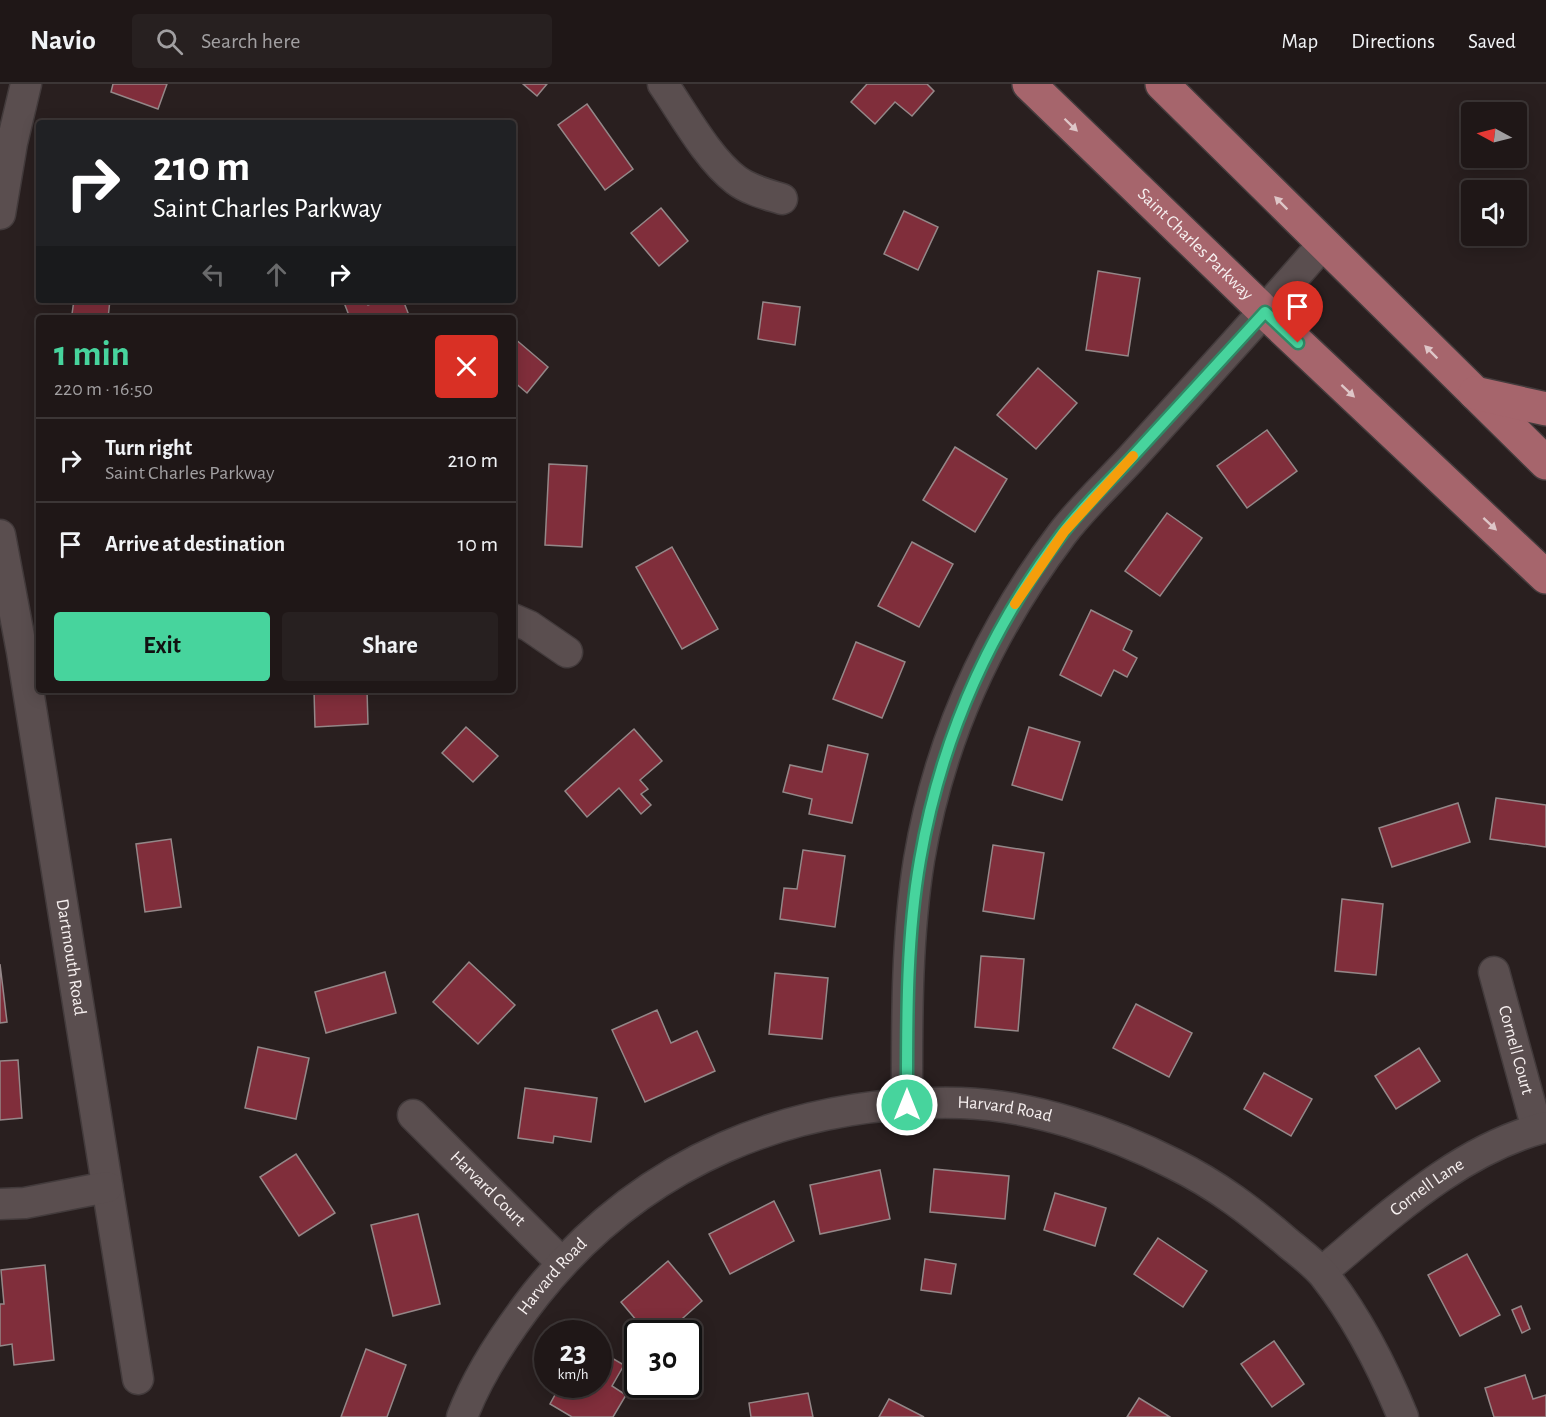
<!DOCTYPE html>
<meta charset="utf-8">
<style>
:root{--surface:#1f1717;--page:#272020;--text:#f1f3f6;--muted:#a19fa1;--line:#3c3636;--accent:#47d49d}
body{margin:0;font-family:"Alegreya Sans",sans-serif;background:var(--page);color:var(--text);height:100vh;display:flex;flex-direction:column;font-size:22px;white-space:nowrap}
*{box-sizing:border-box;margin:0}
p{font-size:20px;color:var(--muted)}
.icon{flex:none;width:33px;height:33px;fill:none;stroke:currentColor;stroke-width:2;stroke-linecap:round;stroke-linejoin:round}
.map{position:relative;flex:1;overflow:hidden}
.panel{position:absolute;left:36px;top:231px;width:480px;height:378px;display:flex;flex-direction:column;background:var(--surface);border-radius:6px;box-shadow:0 3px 15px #0003,0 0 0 2px var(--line)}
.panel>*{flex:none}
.banner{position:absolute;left:36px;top:36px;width:480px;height:183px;border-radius:6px;box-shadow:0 3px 15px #0003,0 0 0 2px var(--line);background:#202124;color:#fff;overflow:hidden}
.needle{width:39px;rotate:277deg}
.fabs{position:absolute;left:1461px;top:18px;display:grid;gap:12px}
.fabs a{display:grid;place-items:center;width:66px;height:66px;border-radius:6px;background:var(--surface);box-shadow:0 3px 15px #0003,0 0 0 2px var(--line);font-size:30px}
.speed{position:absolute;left:534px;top:1236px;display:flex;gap:12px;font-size:30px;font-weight:700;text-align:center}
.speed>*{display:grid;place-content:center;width:78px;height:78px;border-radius:50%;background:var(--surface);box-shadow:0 3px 15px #0003,0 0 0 2px var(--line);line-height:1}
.speed small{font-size:15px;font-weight:400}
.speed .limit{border:3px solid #111;border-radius:9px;background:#fff;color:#111}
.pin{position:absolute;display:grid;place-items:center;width:51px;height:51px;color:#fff;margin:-62px -26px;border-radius:50% 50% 50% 0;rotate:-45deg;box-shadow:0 0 6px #0007}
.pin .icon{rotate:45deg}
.me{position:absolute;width:66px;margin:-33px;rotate:0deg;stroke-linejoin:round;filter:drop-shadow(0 0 4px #0008)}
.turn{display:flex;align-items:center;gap:21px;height:126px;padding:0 18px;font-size:27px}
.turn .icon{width:78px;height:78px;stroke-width:2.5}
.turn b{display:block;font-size:42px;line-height:51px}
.lanes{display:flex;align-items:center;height:57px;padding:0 18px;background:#0003;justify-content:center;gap:30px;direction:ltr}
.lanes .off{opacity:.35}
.round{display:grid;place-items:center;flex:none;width:63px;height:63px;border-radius:6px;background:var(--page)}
.overview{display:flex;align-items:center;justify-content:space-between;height:102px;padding:0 18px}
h1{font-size:36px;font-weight:600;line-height:45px;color:var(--accent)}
.primary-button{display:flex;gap:12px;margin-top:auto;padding:12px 18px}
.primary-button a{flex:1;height:69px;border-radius:6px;background:var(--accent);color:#111;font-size:24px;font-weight:600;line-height:69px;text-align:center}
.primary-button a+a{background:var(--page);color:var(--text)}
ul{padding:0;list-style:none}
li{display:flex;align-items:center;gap:18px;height:84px;padding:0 18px;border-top:2px solid var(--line)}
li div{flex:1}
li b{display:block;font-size:22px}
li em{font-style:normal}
header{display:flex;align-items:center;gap:36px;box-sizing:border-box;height:84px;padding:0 30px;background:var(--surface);border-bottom:2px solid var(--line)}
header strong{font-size:28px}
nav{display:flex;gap:33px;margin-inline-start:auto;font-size:21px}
.search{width:420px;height:54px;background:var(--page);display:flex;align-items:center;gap:15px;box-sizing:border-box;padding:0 21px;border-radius:6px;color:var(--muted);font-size:22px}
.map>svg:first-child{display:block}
.building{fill:#802e3b;stroke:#948788;stroke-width:1.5}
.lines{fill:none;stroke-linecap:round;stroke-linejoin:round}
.street-casing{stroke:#433b3c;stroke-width:33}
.primary-casing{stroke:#433b3c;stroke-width:36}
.street{stroke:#5a4e4f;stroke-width:30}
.primary{stroke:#a6656c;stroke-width:33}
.oneway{fill:#dec6c8}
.route-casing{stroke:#2e8a66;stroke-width:15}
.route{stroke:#47d49d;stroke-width:10}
.slow{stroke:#f59e0b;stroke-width:10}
.labels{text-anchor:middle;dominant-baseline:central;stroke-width:6;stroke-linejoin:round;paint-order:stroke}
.street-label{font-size:18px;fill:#f6efef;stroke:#291f1f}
</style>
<header>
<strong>Navio</strong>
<div class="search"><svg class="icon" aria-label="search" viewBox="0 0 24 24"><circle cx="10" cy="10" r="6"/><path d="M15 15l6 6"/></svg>Search here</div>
<nav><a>Map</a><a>Directions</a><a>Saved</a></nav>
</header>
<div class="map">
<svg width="1546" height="1333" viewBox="0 0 1546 1333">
<rect width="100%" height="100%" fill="#291f1f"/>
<g class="building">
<polygon points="113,0 167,0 158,25 111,8"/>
<polygon points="523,0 547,0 537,12"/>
<polygon points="867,0 927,0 934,7 912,32 895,18 875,40 851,18"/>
<polygon points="587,20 633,85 605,106 558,41"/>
<polygon points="661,124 688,157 659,182 631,149"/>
<polygon points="904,127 938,143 918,186 884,170"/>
<polygon points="1098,187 1140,194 1128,272 1086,266"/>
<polygon points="74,216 110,216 108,234 72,230"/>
<polygon points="343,216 366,216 368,221 380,216 403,216 410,234 350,234"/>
<polygon points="763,218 800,223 795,261 758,255"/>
<polygon points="514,254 548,283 527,309 513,297"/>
<polygon points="1038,284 1077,319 1036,365 997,331"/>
<polygon points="1267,346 1297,387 1247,424 1217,382"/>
<polygon points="955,363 1007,395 975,448 923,416"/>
<polygon points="549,380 587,382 582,463 545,461"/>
<polygon points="1167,429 1202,454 1160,512 1125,487"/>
<polygon points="912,458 953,480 919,543 878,522"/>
<polygon points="672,463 718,545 682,565 636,483"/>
<polygon points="1091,526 1132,547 1123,566 1137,574 1127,593 1114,586 1101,612 1060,591"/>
<polygon points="856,558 905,578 882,634 833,615"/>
<polygon points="314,606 367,606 368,640 315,643"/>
<polygon points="466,643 498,672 473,698 442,669"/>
<polygon points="1029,643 1080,658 1062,716 1012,701"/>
<polygon points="634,645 662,677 640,696 648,705 641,710 651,721 641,730 619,704 587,733 565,707"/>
<polygon points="828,661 868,670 852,739 809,730 812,715 783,708 790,681 822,688"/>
<polygon points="1496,714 1546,721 1546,763 1490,755"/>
<polygon points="1458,719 1470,758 1392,783 1379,744"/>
<polygon points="171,755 181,823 145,828 136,760"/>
<polygon points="993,761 1044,769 1034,835 983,827"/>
<polygon points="803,766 845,772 835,843 780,835 784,804 797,805"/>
<polygon points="1342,815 1383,820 1376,891 1335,887"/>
<polygon points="981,872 1024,875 1018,947 975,943"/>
<polygon points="469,878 515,921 478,960 433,918"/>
<polygon points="0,880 7,938 0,939"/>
<polygon points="385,888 396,929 326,949 315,908"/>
<polygon points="775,889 828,894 822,955 769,950"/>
<polygon points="1136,920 1192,949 1169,993 1113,964"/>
<polygon points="657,926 671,959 697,947 715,987 645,1018 612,946"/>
<polygon points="258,963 309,974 296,1035 245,1024"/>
<polygon points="1419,964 1440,997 1396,1025 1375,992"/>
<polygon points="18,976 22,1034 0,1036 0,977"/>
<polygon points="1264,989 1312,1015 1291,1052 1244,1025"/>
<polygon points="525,1004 597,1014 591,1058 554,1052 553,1059 518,1054"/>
<polygon points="296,1070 335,1129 299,1152 260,1093"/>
<polygon points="934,1085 1009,1092 1005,1135 930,1128"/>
<polygon points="880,1086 890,1135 820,1150 810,1101"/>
<polygon points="1055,1109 1106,1124 1095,1162 1044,1146"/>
<polygon points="774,1117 794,1157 730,1190 709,1150"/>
<polygon points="418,1130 440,1220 393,1232 371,1141"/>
<polygon points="1158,1154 1207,1187 1183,1223 1134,1190"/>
<polygon points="1467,1170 1500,1231 1460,1252 1428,1191"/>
<polygon points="925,1175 956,1180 951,1210 921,1206"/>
<polygon points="668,1177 702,1217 665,1250 648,1250 621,1218"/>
<polygon points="45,1181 54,1276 14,1281 12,1260 0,1262 0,1220 4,1220 1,1186"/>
<polygon points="1521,1222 1530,1245 1522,1249 1512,1226"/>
<polygon points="1274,1257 1304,1300 1272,1323 1241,1280"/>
<polygon points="366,1265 406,1281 387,1333 341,1333"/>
<polygon points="598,1266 624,1281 612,1302 626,1311 613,1333 572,1333 550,1320 561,1300 598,1300"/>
<polygon points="1525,1291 1533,1315 1546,1311 1546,1333 1494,1333 1485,1304"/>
<polygon points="808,1309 813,1333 751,1333 749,1319"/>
<polygon points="1139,1314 1170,1333 1127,1333"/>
<polygon points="889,1315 924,1333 879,1333"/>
</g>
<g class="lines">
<g class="street-casing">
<g id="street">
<path d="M663,0C683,29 708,75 736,96C749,106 766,110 782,115"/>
<polyline points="0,130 12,59 26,0"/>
<path id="s1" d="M0,451L22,568L138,1295"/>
<polyline points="513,535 529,542 567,568"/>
<path id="s2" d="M1494,888L1537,1045"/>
<path d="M907,1021C907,940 906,857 919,776C939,656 989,547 1062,450C1084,421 1112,396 1136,369C1199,299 1262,231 1323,160"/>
<path id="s3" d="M413,1031L561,1178"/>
<polyline points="0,1120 25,1119 107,1103"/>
<path id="s4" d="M1322,1188C1389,1132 1459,1065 1546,1043"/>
<path id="s5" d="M462,1333C479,1288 507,1247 536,1210C642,1077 792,1015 961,1019C1032,1021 1111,1048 1174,1080C1217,1101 1252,1128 1288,1159C1300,1169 1314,1179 1324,1191C1357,1233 1383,1284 1403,1333"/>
</g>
</g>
<g class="primary-casing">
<g id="primary">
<path id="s6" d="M1029,0L1265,228L1546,493"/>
<polyline points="1162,0 1546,379"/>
<polyline points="1475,309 1546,325"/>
</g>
</g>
<use href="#street" class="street"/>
<use href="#primary" class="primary"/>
</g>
<defs><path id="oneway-solid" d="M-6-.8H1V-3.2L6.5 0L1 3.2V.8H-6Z" transform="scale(1.5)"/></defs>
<g class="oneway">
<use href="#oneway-solid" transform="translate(1071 41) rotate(44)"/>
<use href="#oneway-solid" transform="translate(1281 119) rotate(-135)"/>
<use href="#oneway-solid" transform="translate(1431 268) rotate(-135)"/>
<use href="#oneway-solid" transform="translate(1348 307) rotate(43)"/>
<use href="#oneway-solid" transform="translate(1490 440) rotate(43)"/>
</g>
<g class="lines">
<g class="route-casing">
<path id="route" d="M907,1021C907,939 906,856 920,776C941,654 988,548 1062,450C1083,422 1109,398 1133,372C1177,324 1221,276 1265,228L1298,259"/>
</g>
<use href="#route" class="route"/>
<polyline class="slow" points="1015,520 1064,448 1133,372"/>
</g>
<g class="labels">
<g class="street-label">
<text stroke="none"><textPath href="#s6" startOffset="231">Saint Charles Parkway</textPath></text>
<text stroke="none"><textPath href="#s1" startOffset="428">Dartmouth Road</textPath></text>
<text stroke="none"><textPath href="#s2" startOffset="81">Cornell Court</textPath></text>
<text stroke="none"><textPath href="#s5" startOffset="672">Harvard Road</textPath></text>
<text stroke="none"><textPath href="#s3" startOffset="105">Harvard Court</textPath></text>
<text stroke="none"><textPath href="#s4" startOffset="135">Cornell Lane</textPath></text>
<text stroke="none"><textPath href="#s5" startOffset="168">Harvard Road</textPath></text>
</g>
</g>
</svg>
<div class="fabs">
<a><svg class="needle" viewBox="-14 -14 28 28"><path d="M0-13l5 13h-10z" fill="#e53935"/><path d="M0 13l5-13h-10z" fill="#a19fa1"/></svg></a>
<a><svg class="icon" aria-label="sound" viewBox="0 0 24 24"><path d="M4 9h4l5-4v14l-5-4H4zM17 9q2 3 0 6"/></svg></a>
</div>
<div class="speed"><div>23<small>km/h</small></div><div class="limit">30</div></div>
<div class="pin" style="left:1298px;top:259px;background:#d93025"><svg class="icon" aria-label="arrive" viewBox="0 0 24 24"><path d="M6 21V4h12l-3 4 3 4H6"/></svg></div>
<svg class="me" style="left:907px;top:1021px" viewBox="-20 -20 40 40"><circle r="17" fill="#47d49d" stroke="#fff" stroke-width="3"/><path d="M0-11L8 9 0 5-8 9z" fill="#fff"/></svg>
<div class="banner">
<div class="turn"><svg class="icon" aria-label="right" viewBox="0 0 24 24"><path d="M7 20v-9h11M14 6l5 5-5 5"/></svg><div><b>210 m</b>Saint Charles Parkway</div></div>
<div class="lanes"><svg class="icon off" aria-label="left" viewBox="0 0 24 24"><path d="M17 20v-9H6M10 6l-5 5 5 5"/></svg><svg class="icon off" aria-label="ahead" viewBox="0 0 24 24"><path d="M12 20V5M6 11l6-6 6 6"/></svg><svg class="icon" aria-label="right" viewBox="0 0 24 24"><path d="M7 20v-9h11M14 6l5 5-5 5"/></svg></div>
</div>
<section class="panel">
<div class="overview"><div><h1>1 min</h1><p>220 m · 16:50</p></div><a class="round" style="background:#d93025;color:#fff"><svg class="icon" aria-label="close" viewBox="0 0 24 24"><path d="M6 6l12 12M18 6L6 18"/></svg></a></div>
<ul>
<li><svg class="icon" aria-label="right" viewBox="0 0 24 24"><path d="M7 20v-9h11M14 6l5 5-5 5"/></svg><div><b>Turn right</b><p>Saint Charles Parkway</p></div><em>210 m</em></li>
<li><svg class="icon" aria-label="arrive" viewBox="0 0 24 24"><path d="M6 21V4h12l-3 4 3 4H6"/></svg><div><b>Arrive at destination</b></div><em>10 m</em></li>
</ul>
<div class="primary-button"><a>Exit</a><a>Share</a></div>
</section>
</div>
